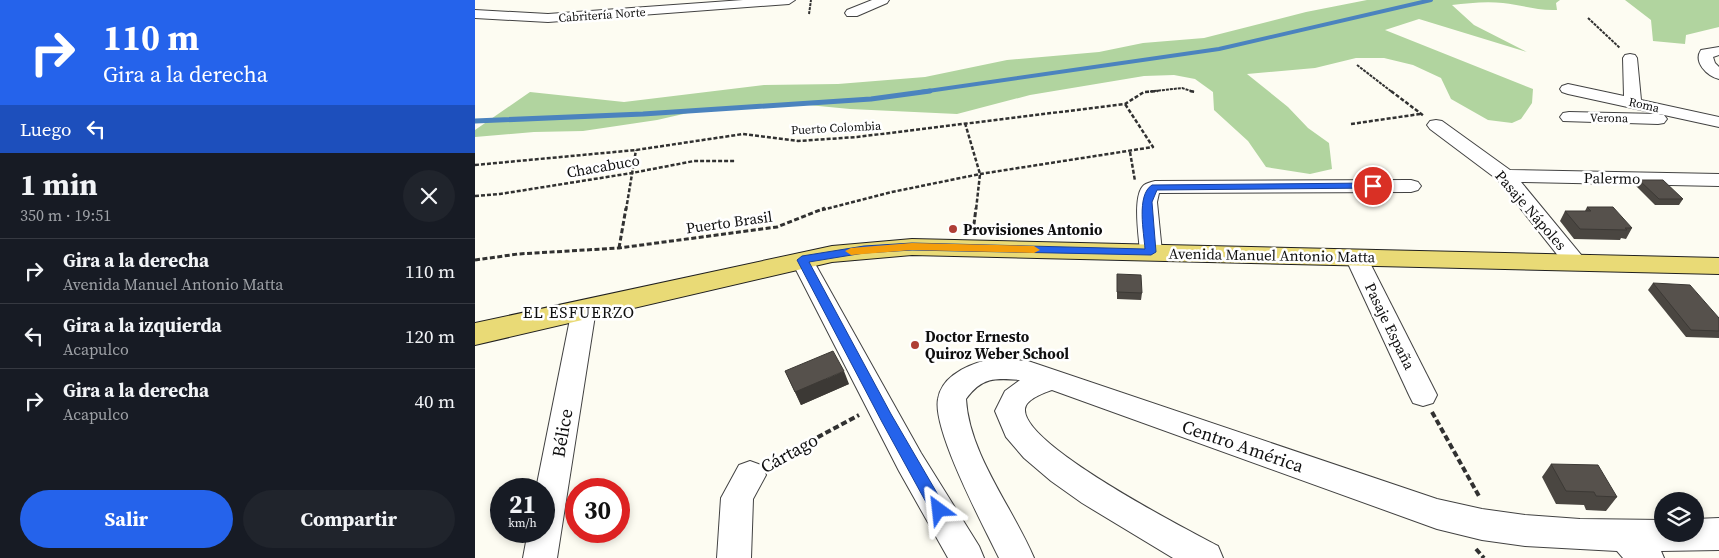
<!DOCTYPE html>
<html lang="es">
<meta charset="utf-8">
<style>
:root{--surface:#171b24;--page:#20242c;--text:#f1f3f6;--muted:#9ea1a6;--line:#363941;--accent:#2563eb}
body{margin:0;font-family:"Source Serif 4",serif;background:var(--page);color:var(--text);height:100vh;display:flex;flex-direction:column;font-size:19px;white-space:nowrap}
*{box-sizing:border-box;margin:0}
p{font-size:16px;color:var(--muted)}
.icon{flex:none;width:28px;height:28px;fill:none;stroke:currentColor;stroke-width:2;stroke-linecap:round;stroke-linejoin:round}
.map{position:relative;flex:1;overflow:hidden}
.details{display:flex;flex-direction:column;background:var(--surface);width:475px}
.details>*{flex:none}
.top-card{background:#2563eb;color:#fff;overflow:hidden}
.controls{position:absolute;left:1179px;top:492px;display:grid;gap:10px}
.controls a{display:grid;place-items:center;width:50px;height:50px;border-radius:50%;background:var(--surface);box-shadow:0 2px 8px #0003;font-size:25px}
.speed{position:absolute;left:15px;top:478px;display:flex;gap:10px;font-size:25px;font-weight:700;text-align:center}
.speed>*{display:grid;place-content:center;width:65px;height:65px;border-radius:50%;background:var(--surface);box-shadow:0 2px 8px #0003;line-height:1}
.speed small{font-size:12px;font-weight:400}
.speed .limit{border:8px solid #d22;background:#fff;color:#111}
.pin{position:absolute;display:grid;place-items:center;width:42px;height:42px;color:#fff;margin:-21px;border:2px solid #fff;border-radius:50%;box-shadow:0 1px 5px #0007}
.me{position:absolute;width:55px;margin:-28px;rotate:330deg;stroke-linejoin:round;filter:drop-shadow(0 0 4px #0008)}
.turn{display:flex;align-items:center;gap:18px;height:105px;padding:0 20px;font-size:22px}
.turn .icon{width:65px;height:65px;stroke-width:2.5}
.turn b{display:block;font-size:35px;line-height:42px}
.then{display:flex;align-items:center;height:48px;padding:0 20px;background:#0003;gap:10px;font-size:19px}
.round{display:grid;place-items:center;flex:none;width:52px;height:52px;border-radius:26px;background:var(--page)}
.summary{display:flex;align-items:center;justify-content:space-between;height:85px;padding:0 20px}
h1{font-size:30px;font-weight:700;line-height:38px}
.button{display:flex;gap:10px;margin-top:auto;padding:10px 20px}
.button a{flex:1;height:58px;border-radius:30px;background:var(--accent);color:#fff;font-size:20px;font-weight:700;line-height:58px;text-align:center}
.button a+a{background:var(--page);color:var(--text)}
ul{padding:0;list-style:none}
li{display:flex;align-items:center;gap:15px;height:65px;padding:0 20px;border-top:1px solid var(--line)}
li div{flex:1}
li b{display:block;font-size:19px}
li em{font-style:normal}
main{display:flex;flex:1;min-height:0}
.map>svg:first-child{display:block}
.forest{fill:#b1d49f}
.lines{fill:none;stroke-linecap:round;stroke-linejoin:round}
.stream-far1{stroke:#4b83be;stroke-width:4}
.stream{stroke:#4b83be;stroke-width:5}
.minor-casing{stroke:#424242;stroke-width:2}
.major-casing{stroke:#202020;stroke-width:2}
.path-far3{stroke:#313131;stroke-width:2;stroke-dasharray:3 1;stroke-linecap:butt}
.path-far2{stroke:#313131;stroke-width:2.5;stroke-dasharray:4 2;stroke-linecap:butt}
.path-far1{stroke:#313131;stroke-width:3;stroke-dasharray:5 2.5;stroke-linecap:butt}
.path{stroke:#313131;stroke-width:4;stroke-dasharray:6 3;stroke-linecap:butt}
.minor{fill:#fff;fill-rule:evenodd}
.major{fill:#e9da76;fill-rule:evenodd}
.wall{fill:#4a4641}
.shaded-wall{fill:#3c3935}
.building{fill:#56514c;stroke:#3c3935}
.route{fill:#2563eb;stroke:#184099}
.slow{fill:#f59e0b}
.poi-dot{fill:#af3e36;stroke:#fff;stroke-width:2}
.labels{text-anchor:middle;dominant-baseline:central;stroke-width:5;stroke-linejoin:round;paint-order:stroke}
.far-street-label{font-size:12px;fill:#0f0f0f;stroke:#fff}
.street-label{font-size:15px;fill:#0f0f0f;stroke:#fff}
.poi-label{font-size:15px;font-weight:bold;fill:#0f0f0f;stroke:#fff;text-anchor:start}
.neighbourhood-label{font-size:16px;letter-spacing:1px;fill:#0f0f0f;stroke:#fff}
.near-street-label{font-size:18px;fill:#0f0f0f;stroke:#fff}
</style>
<main>
<section class="details">
<div class="top-card">
<div class="turn"><svg class="icon" aria-label="right" viewBox="0 0 24 24"><path d="M7 20v-9h11M14 6l5 5-5 5"/></svg><div><b>110 m</b>Gira a la derecha</div></div>
<div class="then">Luego<svg class="icon" aria-label="left" viewBox="0 0 24 24"><path d="M17 20v-9H6M10 6l-5 5 5 5"/></svg></div>
</div>
<div class="summary"><div><h1>1 min</h1><p>350 m · 19:51</p></div><a class="round"><svg class="icon" aria-label="close" viewBox="0 0 24 24"><path d="M6 6l12 12M18 6L6 18"/></svg></a></div>
<ul>
<li><svg class="icon" aria-label="right" viewBox="0 0 24 24"><path d="M7 20v-9h11M14 6l5 5-5 5"/></svg><div><b>Gira a la derecha</b><p>Avenida Manuel Antonio Matta</p></div><em>110 m</em></li>
<li><svg class="icon" aria-label="left" viewBox="0 0 24 24"><path d="M17 20v-9H6M10 6l-5 5 5 5"/></svg><div><b>Gira a la izquierda</b><p>Acapulco</p></div><em>120 m</em></li>
<li><svg class="icon" aria-label="right" viewBox="0 0 24 24"><path d="M7 20v-9h11M14 6l5 5-5 5"/></svg><div><b>Gira a la derecha</b><p>Acapulco</p></div><em>40 m</em></li>
</ul>
<div class="button"><a>Salir</a><a>Compartir</a></div>
</section>
<div class="map">
<svg width="1244" height="558" viewBox="0 0 1244 558">
<rect width="100%" height="100%" fill="#fdfcf2"/>
<g class="forest">
<path d="M892,0H1085L1081,3L1082,10C1063,11 1047,5 1028,3C1012,1 993,3 977,5L999,25L1052,52L944,19L910,30L1058,89L1057,103L1046,119L1037,123L1013,120L976,99L966,78L938,65L909,58H881L840,68L772,74L813,107L833,128L854,143L857,169L835,174L791,167L773,141L739,110L738,92L720,79L699,75L669,76L555,95L482,114L375,109L333,105H279L226,110L182,120L108,131L59,132L0,137V130L55,92L149,102L289,85L363,84L450,77L532,60L624,52L668,43L729,38L831,12Z"/>
<polygon points="1150,0 1244,0 1244,27 1211,35 1210,44 1178,41 1176,20"/>
</g>
<g class="lines">
<polyline class="stream-far1" points="446,92 744,49 956,0"/>
<polyline class="stream" points="0,121 168,114 396,99 455,91"/>
<g class="minor-casing">
<g id="minor">
<polygon points="268,0 320,0 314,4 73,22 0,18 0,10 73,14"/>
<polygon points="397,0 414,0 412,3 382,16 372,16 370,13 372,10"/>
<path d="M1244,47V55L1238,57L1240,63L1244,67V79C1232,76 1218,62 1226,50Z"/>
<polygon points="1155,54 1160,55 1162,58 1166,100 1244,117 1244,127 1093,94 1087,92 1085,89 1087,86 1093,84 1149,96 1148,58 1150,55"/>
<polygon points="1094,112 1183,114 1189,115 1192,119 1189,123 1183,124 1088,121 1085,117 1088,113"/>
<polygon points="961,120 967,121 1035,170 1244,174 1244,186 1046,182 1112,262 1108,267 1100,269 1092,267 1023,180 955,129 952,125 955,121"/>
<path d="M936,180L943,182L946,186L943,190L936,192L684,193L682,202L687,252L684,257L676,259L668,257L665,252C664,237 657,195 669,185C672,183 676,182 680,181Z"/>
<polygon points="881,250 889,252 892,257 962,395 958,403 948,406 938,403 934,395 870,257 873,252"/>
<polygon points="327,253 335,255 338,260 446,453 504,546 509,558 473,558 424,471 316,260 319,255"/>
<polygon points="109,301 118,303 121,309 82,558 48,558 53,531 69,531 69,489 61,489 97,309 100,303"/>
<path d="M515,359L553,361L962,499L1007,509L1050,515L1105,519L1188,520V534H1220V519L1244,518V550L1186,551L1189,558H1148L1142,551L1050,546L1007,540L962,529L577,390C569,393 551,399 550,409C547,445 711,529 743,546L748,558H698L607,503L576,481L549,458L531,437L520,411L530,391L545,380C520,378 507,377 491,399C494,454 538,508 559,558H524C509,527 457,430 463,399C467,375 495,364 515,359Z"/>
<polygon points="275,461 286,465 291,475 278,499 276,558 242,558 246,498 264,465"/>
</g>
</g>
<g class="major-casing">
<polygon id="major" points="437,239 1244,258 1244,274 437,255 357,262 0,345 0,323 357,246"/>
</g>
<g class="path-far3">
<polyline points="334,14 336,0"/>
<polyline points="1113,18 1145,48"/>
<polyline points="882,65 917,92"/>
<polyline points="671,92 707,88 719,92"/>
</g>
<g class="path-far2">
<polyline points="715,91 720,92"/>
<polyline points="916,91 949,116"/>
<polyline points="490,123 505,174 501,210"/>
<polyline points="876,124 945,114"/>
<polyline points="655,152 660,181"/>
<polyline points="0,165 161,150 268,134 323,141 382,137 650,104 669,92 683,91"/>
<polyline points="0,196 25,194 157,173 219,161 260,161"/>
<polyline points="151,210 161,150"/>
<polyline points="347,210 417,192 505,174 678,147 650,104"/>
</g>
<g class="path-far1">
<polyline points="498,232 501,208"/>
<polyline points="144,248 151,208"/>
<polyline points="0,260 43,254 144,248 302,227 350,208"/>
</g>
<g class="path">
<polyline points="957,412 1005,498"/>
<polyline points="295,463 384,415"/>
<polyline points="1001,549 1009,558"/>
</g>
<use href="#minor" class="minor"/>
<use href="#major" class="major"/>
</g>
<g class="wall">
<polygon points="1164,180 1208,199 1204,205 1180,205 1161,186"/>
<polygon points="1112,207 1157,228 1151,239 1146,238 1145,240 1099,239 1085,221 1090,211 1110,211"/>
<polygon points="642,274 667,293 666,300 642,299"/>
<polygon points="1178,283 1244,318 1244,338 1211,337 1173,290"/>
<polygon points="310,371 374,384 326,405"/>
<polygon points="1076,464 1142,497 1131,511 1111,510 1109,505 1081,504 1067,477"/>
</g>
<polygon class="shaded-wall" points="369,371 374,384 326,405 320,392"/>
<g class="building">
<polygon points="1164,180 1188,180 1208,199 1184,199"/>
<polygon points="1112,207 1138,207 1157,228 1150,228 1152,230 1105,229 1090,211 1116,211"/>
<polygon points="642,274 666,275 667,293 642,292"/>
<polygon points="1178,283 1215,285 1244,318 1244,331 1216,330"/>
<polygon points="358,351 369,371 320,392 310,371"/>
<polygon points="1076,464 1123,465 1142,497 1121,496 1119,492 1091,491"/>
</g>
<path class="route" d="M898,183L903,186L901,188L682,190L677,202L681,252L676,255L437,250L389,253L334,262L416,414L469,505L472,510L469,515L464,517L458,515L407,422L322,260L327,256L389,246L437,243L670,249C669,233 661,195 677,185Z"/>
<polygon class="slow" points="437,243 559,246 565,250 559,253 437,250 376,255 370,251 376,248"/>
<g class="poi-dot">
<circle cx="478" cy="229" r="5"/>
<circle cx="440" cy="345" r="5"/>
</g>
<g class="labels">
<g class="far-street-label">
<text transform="translate(127 15) rotate(-4)">Cabritería Norte</text>
<text transform="translate(1169 105) rotate(13)">Roma</text>
<text transform="translate(1134 118) rotate(1)">Verona</text>
<text transform="translate(361 128) rotate(-3)">Puerto Colombia</text>
</g>
<g class="street-label">
<text transform="translate(128 166) rotate(-10)">Chacabuco</text>
<text transform="translate(1137 178) rotate(1)">Palermo</text>
<text transform="translate(1056 210) rotate(49)">Pasaje Nápoles</text>
<text transform="translate(254 222) rotate(-8)">Puerto Brasil</text>
<text transform="translate(797 255) rotate(1)">Avenida Manuel Antonio Matta</text>
<text transform="translate(915 326) rotate(64)">Pasaje España</text>
</g>
<g class="poi-label">
<text x="488" y="229">Provisiones Antonio</text>
<text x="450" y="336">Doctor Ernesto<tspan x="450" dy="17">Quiroz Weber School</tspan></text>
</g>
<g class="neighbourhood-label">
<text x="104" y="312">EL ESFUERZO</text>
</g>
<g class="near-street-label">
<text transform="translate(87 433) rotate(-80)">Bélice</text>
<text transform="translate(768 446) rotate(19)">Centro América</text>
<text transform="translate(314 453) rotate(-29)">Cártago</text>
</g>
</g>
</svg>
<div class="controls">
<a><svg class="icon" aria-label="layers" viewBox="0 0 24 24"><path d="M12 4l9 5-9 5-9-5zM3 14l9 5 9-5"/></svg></a>
</div>
<div class="speed"><div>21<small>km/h</small></div><div class="limit">30</div></div>
<div class="pin" style="left:898px;top:186px;background:#d93025"><svg class="icon" aria-label="arrive" viewBox="0 0 24 24"><path d="M6 21V4h12l-3 4 3 4H6"/></svg></div>
<svg class="me" style="left:464px;top:510px" viewBox="-20 -20 40 40"><path d="M0-17L14 15 0 8-14 15z" fill="#2563eb" stroke="#fff" stroke-width="4"/></svg>
</div>
</main>
